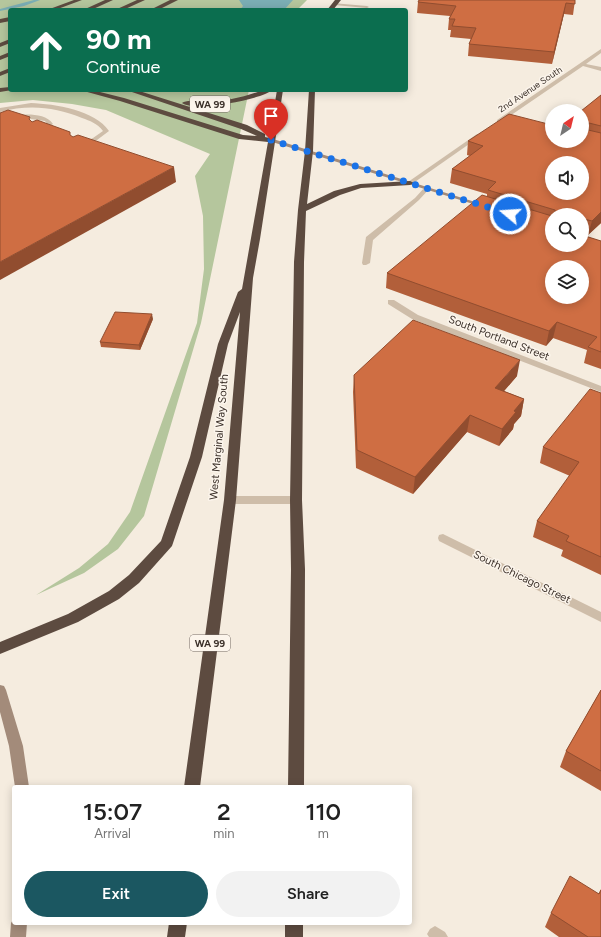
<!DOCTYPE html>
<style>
:root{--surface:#fff;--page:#f2f2f2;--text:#222;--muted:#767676;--accent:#1b5761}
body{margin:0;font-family:Figtree,sans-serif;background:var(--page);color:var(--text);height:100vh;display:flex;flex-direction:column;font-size:15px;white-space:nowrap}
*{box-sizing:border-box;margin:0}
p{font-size:13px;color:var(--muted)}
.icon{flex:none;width:22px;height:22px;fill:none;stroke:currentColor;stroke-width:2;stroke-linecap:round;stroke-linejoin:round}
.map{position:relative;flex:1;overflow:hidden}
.drawer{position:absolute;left:12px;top:785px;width:400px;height:140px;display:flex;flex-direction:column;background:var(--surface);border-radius:4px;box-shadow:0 2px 10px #0003}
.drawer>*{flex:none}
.banner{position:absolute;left:8px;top:8px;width:400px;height:84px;border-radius:4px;box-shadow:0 2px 10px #0003;background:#0b6e4f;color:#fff;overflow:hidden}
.needle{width:26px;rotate:35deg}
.tools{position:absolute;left:545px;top:104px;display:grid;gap:8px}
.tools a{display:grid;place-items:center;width:44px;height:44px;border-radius:50%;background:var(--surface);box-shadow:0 2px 10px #0003;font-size:20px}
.pin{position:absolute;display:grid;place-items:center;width:34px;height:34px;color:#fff;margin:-41px -17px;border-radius:50% 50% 50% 0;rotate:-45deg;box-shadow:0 0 4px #0007}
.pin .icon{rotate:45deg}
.me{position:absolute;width:44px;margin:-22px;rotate:288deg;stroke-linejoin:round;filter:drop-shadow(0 0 3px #0008)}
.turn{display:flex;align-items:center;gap:14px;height:84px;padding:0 12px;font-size:18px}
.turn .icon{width:52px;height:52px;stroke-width:2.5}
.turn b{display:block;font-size:28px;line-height:34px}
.eta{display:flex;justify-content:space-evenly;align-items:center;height:68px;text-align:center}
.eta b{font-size:24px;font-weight:600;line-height:28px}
.primary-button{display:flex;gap:8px;margin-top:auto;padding:8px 12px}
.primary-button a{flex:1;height:46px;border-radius:24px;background:var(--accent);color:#fff;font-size:16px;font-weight:600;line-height:46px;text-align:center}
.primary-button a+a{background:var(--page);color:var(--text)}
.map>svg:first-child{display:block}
.green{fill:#b5c69d}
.water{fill:#7baeb4}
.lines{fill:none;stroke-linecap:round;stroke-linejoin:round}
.stream{fill:#7baeb4;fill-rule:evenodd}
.lane{fill:#cebda9;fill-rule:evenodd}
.street{fill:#cebda9;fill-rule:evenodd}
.secondary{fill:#a38b7a;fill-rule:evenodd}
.highway{fill:#5d4b40;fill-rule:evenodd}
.wall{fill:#b25f3a;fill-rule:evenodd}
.shaded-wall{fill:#914d2f}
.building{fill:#cf6e43;stroke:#914d2f;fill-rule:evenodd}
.route{stroke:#1a73e8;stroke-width:7;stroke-dasharray:0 12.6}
.labels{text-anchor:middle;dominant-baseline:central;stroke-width:3;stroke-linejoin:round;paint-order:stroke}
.far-street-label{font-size:9px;fill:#3b3029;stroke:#fcf5ec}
.shield{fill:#fcf5ec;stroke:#756b64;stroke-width:1}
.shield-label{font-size:10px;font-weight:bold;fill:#3b3029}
.street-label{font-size:11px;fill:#3b3029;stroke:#fcf5ec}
</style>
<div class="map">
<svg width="601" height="937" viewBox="0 0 601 937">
<rect width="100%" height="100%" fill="#f5ecdf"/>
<polygon class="green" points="0,0 307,0 297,10 10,10 10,90 249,90 201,323 144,516 118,549 84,573 36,595 79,568 108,544 130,512 197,323 204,269 203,216 195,176 210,154 106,110 72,104 33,100 0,103"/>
<polygon class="water" points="239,0 293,0 284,10 240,10 243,6"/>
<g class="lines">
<polygon class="stream" points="34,0 40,0 24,6 0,11 0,9"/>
<g class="lane">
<polygon points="332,3 367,6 369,7 367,8 334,5"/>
<path d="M31,103C55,104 95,110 109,131L97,140L80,148L78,147V145L93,138L103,131C97,123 90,121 82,118C55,107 29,104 0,112V108Z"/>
<path d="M18,115C30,114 46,114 53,124L38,134L35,132L47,124L45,121L24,118L0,122V118Z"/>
<polygon points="425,187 430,188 419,200 373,240 370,263 366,265 363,265 362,263 366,237 415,198"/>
<polygon points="230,496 296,496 300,497 301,500 300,503 296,504 230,504 226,503 225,500 226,497"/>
</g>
<g class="street">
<polygon points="601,49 601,53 586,64 601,67 601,71 583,66 501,122 497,122 497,120"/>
<polygon points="477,134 482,135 412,184 408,184 408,182"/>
<polygon points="388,300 394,300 418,315 601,386 601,392 412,319 388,304"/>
<polygon points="443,534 601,612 601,622 439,541 438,538 439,535"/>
<polygon points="435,926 445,932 448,937 429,937 427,934 430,929"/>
</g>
<g class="secondary">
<polygon points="269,139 273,139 488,206 483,207 269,141"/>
<polygon points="0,685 4,686 6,690 23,746 29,787 15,787 9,746 0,712"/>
<polygon points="14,918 14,923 27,923 26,937 10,937 11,923"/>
</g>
<g class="highway">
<polygon points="74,0 82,0 55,10 47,10"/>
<polygon points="105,0 113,0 91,10 83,10"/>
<polygon points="137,0 145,0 123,10 115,10"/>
<polygon points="170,0 178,0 158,10 150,10"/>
<polygon points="335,0 341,0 333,10 327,10"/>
<polygon points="10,17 10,21 0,23 0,19"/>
<polygon points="10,39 10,43 0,47 0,43"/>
<polygon points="10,52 10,56 0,60 0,56"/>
<polygon points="10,68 10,72 0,76 0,72"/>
<polygon points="10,87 10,90 12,90 0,92 0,88"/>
<polygon points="80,90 92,90 124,98 243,135 257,136 241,129 126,90 136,90 247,125 265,134 265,137 269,138 277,90 283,90 260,239 253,278 236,500 200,787 184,787 224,500 240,312 228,344 202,457 172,546 139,583 119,599 78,622 0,654 0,642 68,614 109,591 129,575 161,541 190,457 218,344 238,292 242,289 268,142 239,139 120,101"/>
<path d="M263,90H272C261,100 194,112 182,103C187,99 199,102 206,102C226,101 245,97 263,90Z"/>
<polygon points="309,90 315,90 313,151 307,204 334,191 360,184 410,181 414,183 410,185 361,188 340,195 306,211 304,262 302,500 305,569 304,787 288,787 291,569 290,500 294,262 298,210 305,151"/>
<polygon points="169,923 187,923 185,937 167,937"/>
<rect x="285" y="923" width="18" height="14"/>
</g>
</g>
<g class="wall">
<polygon points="575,0 573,15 564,14 552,64 468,56 469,44 471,39 450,37 451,30 448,30 449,19 450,16 417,13 418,2"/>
<path d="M601,95V223L588,235L584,234V236L601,241V369L584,363L587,350L553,338L546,346L386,288L387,273L487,196V194L450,183L452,169L470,156L467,155L468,141H552L582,111ZM552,215H582L552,245Z"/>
<polygon points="153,319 140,350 101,347 100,342"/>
<polygon points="354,375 517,376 504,391 524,399 521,416 514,424 513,429 499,446 467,432 413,494 356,468 353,392"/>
<polygon points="601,393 601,575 561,556 563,550 533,537 537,521 570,476 540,463 543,447"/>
<polygon points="601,690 601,791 560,767 566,751"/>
<polygon points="601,889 601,937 559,937 545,927 551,913 599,893"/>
</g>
<g class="shaded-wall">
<polygon points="566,3 564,14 552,64 554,52"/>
<polygon points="174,167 176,182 0,280 0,262"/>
<polygon points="601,212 601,223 588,235 592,221"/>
<polygon points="586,226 582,241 582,230"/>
<polygon points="152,314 153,319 140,350 139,345"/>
<polygon points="557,322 553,338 546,346 549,331"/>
<polygon points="520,360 517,376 492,405 495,388"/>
<polygon points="524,399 521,416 514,424 513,429 499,446 502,429 514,411"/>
<polygon points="470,415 467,432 413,494 415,477"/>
</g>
<g class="building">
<polygon points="419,0 575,0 575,4 566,3 554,52 469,44 476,28 452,26 455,19 449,19 456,6 418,2"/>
<path d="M601,95V126L585,122L583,124L584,129L601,133V212L592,221L584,219V224L586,226L582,230V215H556L555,210L488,190L496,182L452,169L483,146L468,141L509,114L552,125V141H582V111H581ZM552,163H582V193H552Z"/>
<polygon points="8,110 30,117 29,119 32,122 37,120 70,132 70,135 73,137 78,135 174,167 0,262 0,113"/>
<path d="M482,195L552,216V245H582V235L601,241V352L588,347L597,337L557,322L549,331L387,273ZM552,267H582V297H552Z"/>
<polygon points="115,312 152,314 139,345 100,342"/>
<polygon points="413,320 520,360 495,388 524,399 514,411 516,412 502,429 470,415 415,477 357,450 354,375"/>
<polygon points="590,389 601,393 601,557 566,541 569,536 537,521 579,462 543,447"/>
<polygon points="601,690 601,771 566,751"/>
<polygon points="570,876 599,894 601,890 601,937 588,937 551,913"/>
</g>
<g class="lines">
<polyline class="route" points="271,140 510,214"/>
</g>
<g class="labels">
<g class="far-street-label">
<text transform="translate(530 89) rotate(-34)">2nd Avenue South</text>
</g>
<g class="shield">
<rect x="190" y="96" width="40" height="16" rx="3"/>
<rect x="190" y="635" width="40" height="16" rx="3"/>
</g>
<g class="shield-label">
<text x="210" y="104">WA 99</text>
<text x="210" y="643">WA 99</text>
</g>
<g class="street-label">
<text transform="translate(499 338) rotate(21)">South Portland Street</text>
<text transform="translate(219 437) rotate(-85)">West Marginal Way South</text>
<text transform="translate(522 577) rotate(26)">South Chicago Street</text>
</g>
</g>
</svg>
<div class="tools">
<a><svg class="needle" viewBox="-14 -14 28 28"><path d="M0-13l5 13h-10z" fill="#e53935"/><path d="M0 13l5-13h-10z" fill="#767676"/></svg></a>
<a><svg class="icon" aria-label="sound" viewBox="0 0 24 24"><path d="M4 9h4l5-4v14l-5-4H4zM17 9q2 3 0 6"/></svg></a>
<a><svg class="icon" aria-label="search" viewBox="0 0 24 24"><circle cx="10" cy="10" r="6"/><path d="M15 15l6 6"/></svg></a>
<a><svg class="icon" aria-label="layers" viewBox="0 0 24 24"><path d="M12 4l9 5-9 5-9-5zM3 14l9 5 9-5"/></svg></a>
</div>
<div class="pin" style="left:271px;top:140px;background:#d93025"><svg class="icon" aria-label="arrive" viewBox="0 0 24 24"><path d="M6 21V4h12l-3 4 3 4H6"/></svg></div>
<svg class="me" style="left:510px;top:214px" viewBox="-20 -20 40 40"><circle r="17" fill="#1a73e8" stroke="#fff" stroke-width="3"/><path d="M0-11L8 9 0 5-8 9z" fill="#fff"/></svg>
<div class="banner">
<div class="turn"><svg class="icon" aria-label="ahead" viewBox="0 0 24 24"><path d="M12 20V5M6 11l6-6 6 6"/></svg><div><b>90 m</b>Continue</div></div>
</div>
<section class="drawer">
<div class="eta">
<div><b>15:07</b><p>Arrival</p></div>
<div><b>2</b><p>min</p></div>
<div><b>110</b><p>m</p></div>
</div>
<div class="primary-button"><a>Exit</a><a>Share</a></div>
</section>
</div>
